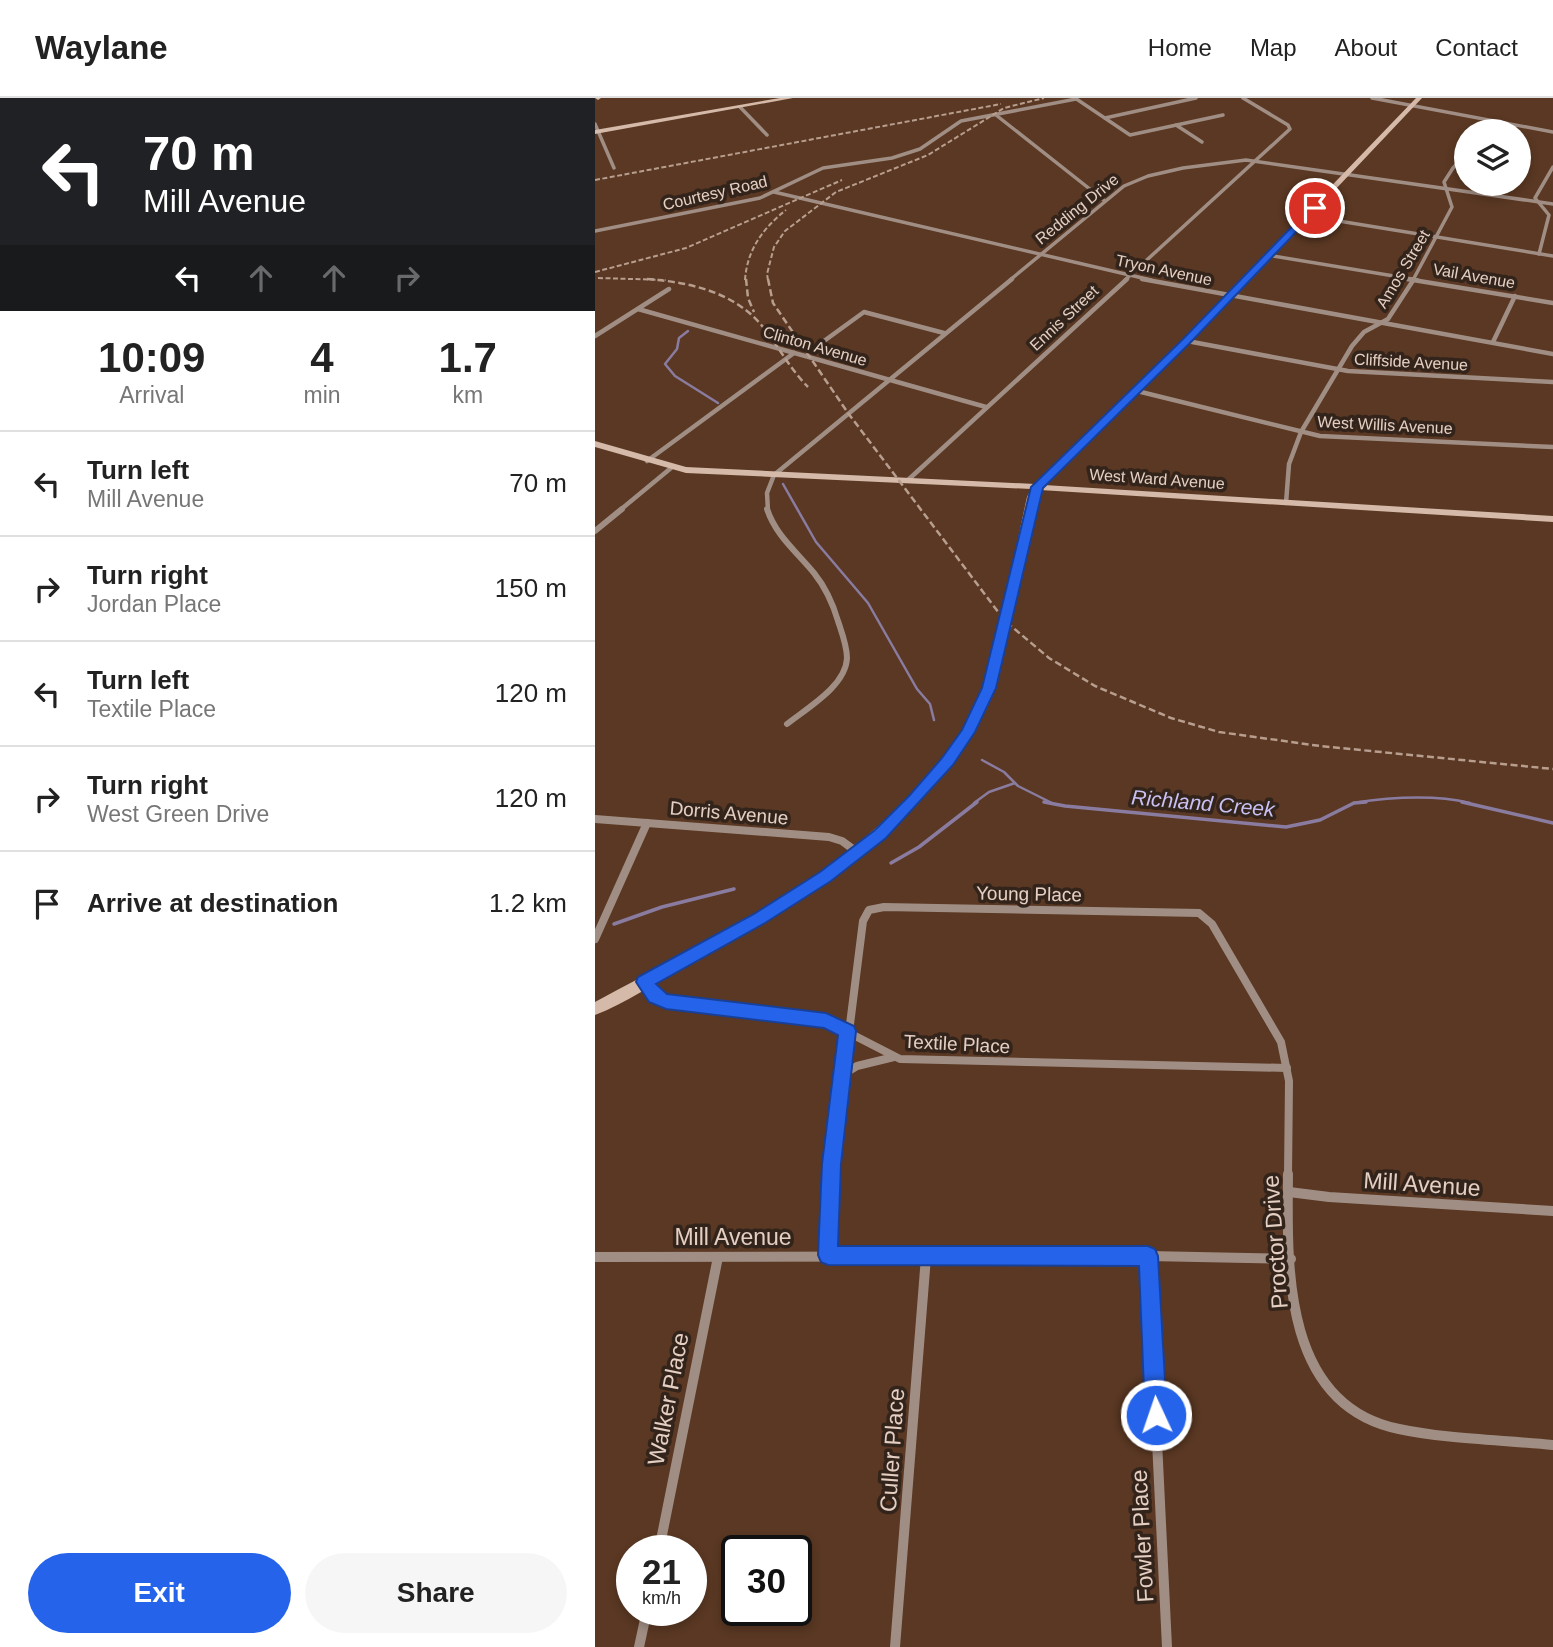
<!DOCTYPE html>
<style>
:root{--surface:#fff;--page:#f6f6f6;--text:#222;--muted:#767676;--line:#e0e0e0;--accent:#2563eb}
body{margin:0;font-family:Arial,sans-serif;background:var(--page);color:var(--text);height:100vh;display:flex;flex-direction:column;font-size:26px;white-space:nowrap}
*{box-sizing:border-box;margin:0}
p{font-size:23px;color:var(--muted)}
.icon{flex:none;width:38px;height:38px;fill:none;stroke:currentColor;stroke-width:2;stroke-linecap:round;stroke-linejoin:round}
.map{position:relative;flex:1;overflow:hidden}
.side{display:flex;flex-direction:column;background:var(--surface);width:595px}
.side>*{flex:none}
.hud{background:#202124;color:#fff;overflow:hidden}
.buttons{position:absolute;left:859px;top:21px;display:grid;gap:14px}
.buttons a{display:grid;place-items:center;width:77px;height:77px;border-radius:50%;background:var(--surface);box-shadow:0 4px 10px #0003;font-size:35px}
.speed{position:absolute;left:21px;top:1437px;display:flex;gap:14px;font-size:35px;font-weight:700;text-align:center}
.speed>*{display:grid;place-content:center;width:91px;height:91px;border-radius:50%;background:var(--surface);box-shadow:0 4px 10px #0003;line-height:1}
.speed small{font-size:18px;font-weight:400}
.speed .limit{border:4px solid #111;border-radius:10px;background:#fff;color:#111}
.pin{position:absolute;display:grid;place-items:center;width:60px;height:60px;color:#fff;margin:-30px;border:4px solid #fff;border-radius:50%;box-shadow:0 2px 7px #0007}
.me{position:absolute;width:77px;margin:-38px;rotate:357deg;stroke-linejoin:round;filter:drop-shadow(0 0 5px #0008)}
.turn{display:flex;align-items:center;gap:24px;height:147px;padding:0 28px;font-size:32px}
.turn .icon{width:91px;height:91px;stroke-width:2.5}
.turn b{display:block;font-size:49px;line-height:60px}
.lanes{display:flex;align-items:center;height:66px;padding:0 28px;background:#0003;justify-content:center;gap:35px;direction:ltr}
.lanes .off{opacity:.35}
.eta{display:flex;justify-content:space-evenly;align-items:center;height:119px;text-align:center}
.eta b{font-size:42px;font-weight:700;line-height:49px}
.button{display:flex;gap:14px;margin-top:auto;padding:14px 28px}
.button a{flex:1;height:80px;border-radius:42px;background:var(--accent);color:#fff;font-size:28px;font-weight:700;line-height:80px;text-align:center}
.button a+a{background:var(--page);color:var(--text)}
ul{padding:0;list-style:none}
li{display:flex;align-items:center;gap:21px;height:105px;padding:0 28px;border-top:2px solid var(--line)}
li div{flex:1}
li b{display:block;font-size:26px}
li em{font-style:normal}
header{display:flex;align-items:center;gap:42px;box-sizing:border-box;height:98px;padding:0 35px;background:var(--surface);border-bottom:2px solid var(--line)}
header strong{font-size:33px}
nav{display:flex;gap:38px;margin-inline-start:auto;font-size:24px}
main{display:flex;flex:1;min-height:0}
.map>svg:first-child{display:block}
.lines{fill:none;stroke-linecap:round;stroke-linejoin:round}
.stream-far1{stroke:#8a7ca0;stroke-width:2.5}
.stream{stroke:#8a7ca0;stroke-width:3.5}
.street-far4{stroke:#a08e84;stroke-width:3.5}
.street-far3{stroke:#a08e84;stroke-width:4.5}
.street-far2{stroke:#a08e84;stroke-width:6}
.street-far1{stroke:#a08e84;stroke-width:8}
.street{stroke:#a08e84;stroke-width:10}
.secondary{fill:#d5b9a9;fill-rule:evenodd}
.rail-far1{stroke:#b89e8f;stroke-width:2;stroke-dasharray:5 2.5;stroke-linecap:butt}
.rail{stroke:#b89e8f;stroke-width:2.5;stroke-dasharray:7 3.5;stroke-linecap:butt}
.route{fill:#2563eb;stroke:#184099;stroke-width:2}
.labels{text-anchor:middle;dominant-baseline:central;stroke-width:7;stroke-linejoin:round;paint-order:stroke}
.far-street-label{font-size:16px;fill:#e5cfc3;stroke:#33241b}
.street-label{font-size:19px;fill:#e5cfc3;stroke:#33241b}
.water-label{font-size:21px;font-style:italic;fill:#c9c1f4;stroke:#33241b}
.near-street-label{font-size:23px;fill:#e5cfc3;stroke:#33241b}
</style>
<header>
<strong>Waylane</strong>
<nav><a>Home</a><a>Map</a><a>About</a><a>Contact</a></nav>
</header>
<main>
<section class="side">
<div class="hud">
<div class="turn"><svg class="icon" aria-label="left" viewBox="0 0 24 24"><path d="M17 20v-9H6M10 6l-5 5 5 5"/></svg><div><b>70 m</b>Mill Avenue</div></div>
<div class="lanes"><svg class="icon" aria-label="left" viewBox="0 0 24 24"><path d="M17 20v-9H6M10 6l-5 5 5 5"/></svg><svg class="icon off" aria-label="ahead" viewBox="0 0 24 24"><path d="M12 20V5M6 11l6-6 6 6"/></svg><svg class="icon off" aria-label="ahead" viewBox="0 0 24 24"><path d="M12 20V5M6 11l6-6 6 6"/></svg><svg class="icon off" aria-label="right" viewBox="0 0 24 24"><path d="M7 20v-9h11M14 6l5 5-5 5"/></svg></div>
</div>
<div class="eta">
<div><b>10:09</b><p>Arrival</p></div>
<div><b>4</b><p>min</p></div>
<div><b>1.7</b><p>km</p></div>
</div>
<ul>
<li><svg class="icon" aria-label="left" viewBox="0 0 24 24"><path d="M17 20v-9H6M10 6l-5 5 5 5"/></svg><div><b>Turn left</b><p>Mill Avenue</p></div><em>70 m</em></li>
<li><svg class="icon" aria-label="right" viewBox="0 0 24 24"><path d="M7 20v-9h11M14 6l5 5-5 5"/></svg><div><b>Turn right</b><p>Jordan Place</p></div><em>150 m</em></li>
<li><svg class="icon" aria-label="left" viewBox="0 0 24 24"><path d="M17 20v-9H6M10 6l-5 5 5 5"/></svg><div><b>Turn left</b><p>Textile Place</p></div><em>120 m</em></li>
<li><svg class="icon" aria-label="right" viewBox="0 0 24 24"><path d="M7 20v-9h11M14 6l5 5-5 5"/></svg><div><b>Turn right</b><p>West Green Drive</p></div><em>120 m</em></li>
<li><svg class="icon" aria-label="arrive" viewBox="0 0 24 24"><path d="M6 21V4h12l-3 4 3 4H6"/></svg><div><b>Arrive at destination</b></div><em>1.2 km</em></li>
</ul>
<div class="button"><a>Exit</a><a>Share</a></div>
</section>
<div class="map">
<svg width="958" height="1549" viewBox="0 0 958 1549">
<rect width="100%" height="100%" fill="#5a3823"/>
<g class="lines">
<g class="stream-far1">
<polyline points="93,233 84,240 82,251 70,266 80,278 123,305"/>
<polyline points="188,386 221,444 273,505 322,591 335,606 339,622"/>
<polyline points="387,662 409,674 423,688 457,705"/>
<polyline points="379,705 394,694 420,685"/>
<path d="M758,705C797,699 837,696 875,705"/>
</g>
<g class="stream">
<polyline points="449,704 470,708 691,729 725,722 759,705 771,704"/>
<polyline points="867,704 958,725"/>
<polyline points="296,765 324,749 382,704"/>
<polyline points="19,826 67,809 139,791"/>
</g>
<g class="street-far4">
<polyline points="480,0 535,37 628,17"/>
<polyline points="777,0 958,34"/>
<polyline points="145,9 172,37"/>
<polyline points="401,17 510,103"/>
<polyline points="510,20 601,0"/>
<polyline points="0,26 19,70"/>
<polyline points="581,27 607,44"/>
<polyline points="889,33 898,23"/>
<polyline points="179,94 556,182"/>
<polyline points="713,118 958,158"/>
<polyline points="0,133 165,100 228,70 297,60 325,51 366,23 481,1"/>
<polyline points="944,156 954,117 940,100 958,69"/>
<polyline points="672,157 823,182"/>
<polyline points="415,182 529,88 553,78 588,70 651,62 958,106"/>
<polyline points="530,182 695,31 693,27 648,0"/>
<polyline points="818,182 857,109 849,84 858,70 872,55"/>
</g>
<g class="street-far3">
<polyline points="547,181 958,256"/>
<polyline points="812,181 958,205"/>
<polyline points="43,211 391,309"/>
<polyline points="0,238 74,191"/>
<polyline points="229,243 269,214 349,235"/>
<polyline points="592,243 753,273 958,284"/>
<polyline points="898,244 920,198"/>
<polyline points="542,293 725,338 958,349"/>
<polyline points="52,363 199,255"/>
<polyline points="313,382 532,181"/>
<polyline points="691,405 694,366 706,334 757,248 769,234 793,221 819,181"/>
<polyline points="24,413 76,370"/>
<polyline points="173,413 172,395 179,377 417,181"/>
</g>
<g class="street-far2">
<path d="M172,411C181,438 202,454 219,475C231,490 238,506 243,523C247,535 252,548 252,560C251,588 212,610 192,626"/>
<polyline points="0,433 27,411"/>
</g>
<g class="street-far1">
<polyline points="0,721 234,739 247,743 262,754"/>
<polyline points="0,841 52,725"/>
<polyline points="49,884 60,899 71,903 231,923 305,961 692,970"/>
<polyline points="247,977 262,968 299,959"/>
<polyline points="236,1077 268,823 274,812 289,809 604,815 617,826 686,944 694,983 693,1077"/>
</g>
<g class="street">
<path d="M693,1076C692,1168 687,1307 804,1331C850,1341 909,1342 958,1347"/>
<polyline points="694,1094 734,1099 958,1113"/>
<polyline points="233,1157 236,1076"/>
<polyline points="553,1158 572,1549"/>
<polyline points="0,1159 553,1158 696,1161"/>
<polyline points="64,1452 123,1159"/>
<polyline points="44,1549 52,1512"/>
<polyline points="300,1549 331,1159"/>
</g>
<g class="secondary">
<polygon points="0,0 6,0 3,2"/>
<polygon points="185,0 198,0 0,36 0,32"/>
<path d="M821,0H827L595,245L449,387L958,418V424L445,392L442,399L406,565C372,706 208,805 89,869C62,884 29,906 0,917V904C112,844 228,788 318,695C343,668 367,639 383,605C394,579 399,551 405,523C414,482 423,440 432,399L436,391L91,375L0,349V343L91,369L440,386L589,241Z"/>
</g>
<g class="rail-far1">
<polyline points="0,82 406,6"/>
<polyline points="0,174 91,150 247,82"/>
<polyline points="3,180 71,182"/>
<path d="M150,182C152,152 168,130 191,112"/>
<polyline points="173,182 172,176 179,149 190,133 241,94 333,57 409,10 449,0"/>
</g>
<g class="rail">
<path d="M52,181C94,184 140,194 168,229C184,249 195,271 213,289"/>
<polyline points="151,181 153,200 159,214"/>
<polyline points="173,181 178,205 253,315 410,523 454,560 500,588 576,620 624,634 725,648 958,671"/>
</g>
</g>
<polygon class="route" points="717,108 724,110 595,245 448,390 401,590 380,634 358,667 291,740 236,783 170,825 61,886 72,896 231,915 259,928 261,933 246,1066 243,1148 553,1148 560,1151 563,1158 572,1317 568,1324 561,1327 553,1324 550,1317 544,1168 233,1167 226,1164 223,1157 227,1066 243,937 229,930 71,911 54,904 41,884 43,879 159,816 225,774 280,732 314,698 347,660 367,632 387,590 436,389 588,241"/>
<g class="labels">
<g class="far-street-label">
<text transform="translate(120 95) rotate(-13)">Courtesy Road</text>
<text transform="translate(482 111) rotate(-39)">Redding Drive</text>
<text transform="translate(808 171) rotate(-59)">Amos Street</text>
<text transform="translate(569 172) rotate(12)">Tryon Avenue</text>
<text transform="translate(879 178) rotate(10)">Vail Avenue</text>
<text transform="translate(469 220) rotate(-43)">Ennis Street</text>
<text transform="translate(220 248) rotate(16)">Clinton Avenue</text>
<text transform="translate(816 264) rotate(3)">Cliffside Avenue</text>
<text transform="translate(790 327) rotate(3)">West Willis Avenue</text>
<text transform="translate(562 381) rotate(4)">West Ward Avenue</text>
</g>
<g class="street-label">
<text transform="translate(134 715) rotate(5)">Dorris Avenue</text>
<text transform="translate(434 796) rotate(1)">Young Place</text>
<text transform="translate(362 946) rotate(3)">Textile Place</text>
</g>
<g class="water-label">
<text transform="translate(608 705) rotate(5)">Richland Creek</text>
</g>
<g class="near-street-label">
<text transform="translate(827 1086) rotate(4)">Mill Avenue</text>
<text x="138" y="1139">Mill Avenue</text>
<text transform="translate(680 1144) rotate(-94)">Proctor Drive</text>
<text transform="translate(73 1301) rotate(-79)">Walker Place</text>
<text transform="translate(297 1352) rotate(-86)">Culler Place</text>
<text transform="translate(547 1438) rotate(-93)">Fowler Place</text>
</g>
</g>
</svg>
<div class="buttons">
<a><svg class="icon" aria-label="layers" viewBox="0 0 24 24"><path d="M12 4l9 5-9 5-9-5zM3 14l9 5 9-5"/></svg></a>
</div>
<div class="speed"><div>21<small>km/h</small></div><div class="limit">30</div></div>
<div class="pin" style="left:720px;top:110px;background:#d93025"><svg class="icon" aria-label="arrive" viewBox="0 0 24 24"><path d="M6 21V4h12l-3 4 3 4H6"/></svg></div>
<svg class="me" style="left:561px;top:1317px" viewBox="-20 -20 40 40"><circle r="17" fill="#2563eb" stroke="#fff" stroke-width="3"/><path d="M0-11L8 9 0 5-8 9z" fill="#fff"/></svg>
</div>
</main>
